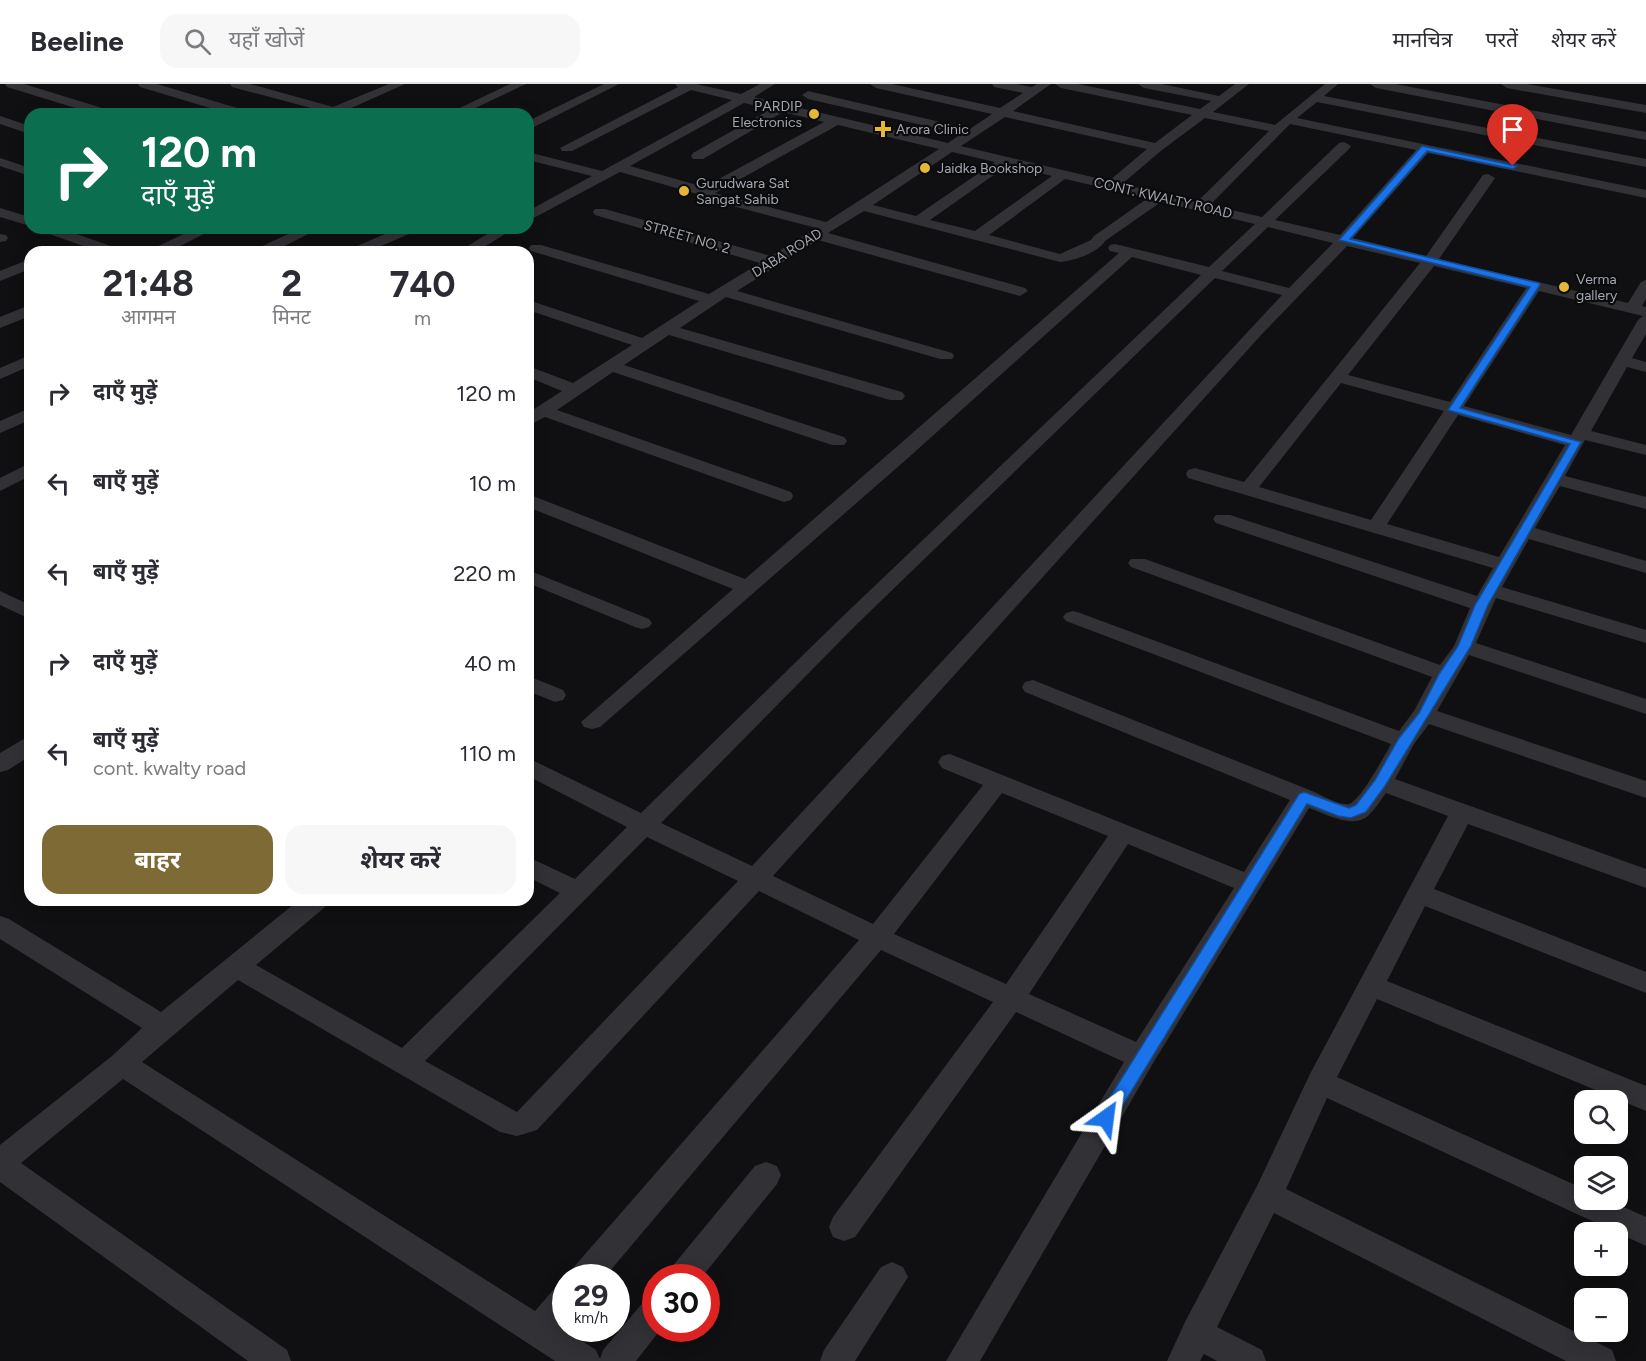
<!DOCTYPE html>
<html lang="hi">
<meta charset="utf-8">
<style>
:root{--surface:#fff;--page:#f7f7f7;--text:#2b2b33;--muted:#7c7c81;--line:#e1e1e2;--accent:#7e6a34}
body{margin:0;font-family:Figtree,"Noto Sans Devanagari",sans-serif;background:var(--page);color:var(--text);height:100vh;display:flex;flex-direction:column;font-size:22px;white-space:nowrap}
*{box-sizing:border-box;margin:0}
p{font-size:20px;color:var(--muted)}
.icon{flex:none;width:33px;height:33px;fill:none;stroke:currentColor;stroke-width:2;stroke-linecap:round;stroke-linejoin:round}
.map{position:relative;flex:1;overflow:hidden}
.drawer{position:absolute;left:24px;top:162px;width:510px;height:660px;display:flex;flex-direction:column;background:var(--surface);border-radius:18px;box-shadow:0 3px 15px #0003}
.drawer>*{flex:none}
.hud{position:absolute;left:24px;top:24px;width:510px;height:126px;border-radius:18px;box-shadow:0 3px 15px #0003;background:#0b6e4f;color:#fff;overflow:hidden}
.buttons{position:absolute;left:1574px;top:1006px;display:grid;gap:12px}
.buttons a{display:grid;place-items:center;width:54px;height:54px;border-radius:12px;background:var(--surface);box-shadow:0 3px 15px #0003;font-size:30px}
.speed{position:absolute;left:552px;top:1180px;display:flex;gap:12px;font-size:30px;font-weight:700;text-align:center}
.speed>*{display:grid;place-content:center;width:78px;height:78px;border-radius:50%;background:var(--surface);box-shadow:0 3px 15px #0003;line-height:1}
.speed small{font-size:15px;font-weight:400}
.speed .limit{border:9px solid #d22;background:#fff;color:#111}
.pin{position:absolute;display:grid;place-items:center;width:51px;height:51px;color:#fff;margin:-62px -26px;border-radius:50% 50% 50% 0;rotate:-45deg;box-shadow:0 0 6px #0007}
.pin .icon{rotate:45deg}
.me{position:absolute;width:66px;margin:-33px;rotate:31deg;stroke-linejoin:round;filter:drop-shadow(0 0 4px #0008)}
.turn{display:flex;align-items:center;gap:21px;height:126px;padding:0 18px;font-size:27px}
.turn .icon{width:78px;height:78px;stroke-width:2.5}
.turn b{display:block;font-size:42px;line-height:51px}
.eta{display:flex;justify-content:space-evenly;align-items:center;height:102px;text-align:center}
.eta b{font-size:36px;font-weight:700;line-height:42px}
.cta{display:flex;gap:12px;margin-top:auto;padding:12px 18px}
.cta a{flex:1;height:69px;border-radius:18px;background:var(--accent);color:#fff;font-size:24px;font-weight:700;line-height:69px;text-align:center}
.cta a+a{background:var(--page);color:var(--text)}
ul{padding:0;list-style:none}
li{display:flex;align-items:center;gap:18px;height:90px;padding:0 18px}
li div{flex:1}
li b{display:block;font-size:22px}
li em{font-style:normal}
header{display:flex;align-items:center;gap:36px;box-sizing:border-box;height:84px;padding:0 30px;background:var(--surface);border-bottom:2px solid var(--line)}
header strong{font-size:28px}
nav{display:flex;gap:33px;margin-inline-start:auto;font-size:21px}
.search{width:420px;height:54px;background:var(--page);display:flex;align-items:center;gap:15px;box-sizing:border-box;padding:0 21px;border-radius:18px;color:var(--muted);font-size:22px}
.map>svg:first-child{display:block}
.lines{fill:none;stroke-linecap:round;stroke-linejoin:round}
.minor{fill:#323236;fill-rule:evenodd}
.route{fill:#1a73e8;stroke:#114b97;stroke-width:1.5}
.poi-dot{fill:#e4b836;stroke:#0b0b0c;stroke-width:2}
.labels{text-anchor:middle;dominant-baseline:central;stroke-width:4.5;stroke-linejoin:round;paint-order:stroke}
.far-poi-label{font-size:14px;fill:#a2a6b1;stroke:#0b0b0c;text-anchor:start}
.far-street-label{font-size:14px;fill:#a2a6b1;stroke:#0b0b0c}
</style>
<header>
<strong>Beeline</strong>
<div class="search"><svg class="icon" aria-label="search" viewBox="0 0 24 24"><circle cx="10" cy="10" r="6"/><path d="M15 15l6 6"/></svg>यहाँ खोजें</div>
<nav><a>मानचित्र</a><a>परतें</a><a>शेयर करें</a></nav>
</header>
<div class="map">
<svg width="1646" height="1277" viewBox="0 0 1646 1277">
<rect width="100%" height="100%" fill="#101012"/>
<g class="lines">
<g class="minor">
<polygon points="5,0 24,0 112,27 114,30 95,30 7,3"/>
<polygon points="138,0 157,0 247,27 249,30 230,30 140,3"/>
<polygon points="230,0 250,0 333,23 389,0 405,0 338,30 320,30 322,27 232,3"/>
<polygon points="510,0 526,0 463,30 447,30"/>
<polygon points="604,0 619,0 528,46 528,37"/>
<path d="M675,0H696L741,10L760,0H775L754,13L948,59L961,50L808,15L802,11L808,7L970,45L992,30L876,4L870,0H892L1000,24L1023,9L994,3L992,0H1016L1032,3L1037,0H1051L1013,27L1155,59L1192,31L1061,4L1055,0H1078L1200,25L1211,17L1144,4L1138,0H1162L1219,12L1235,0H1249L1213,28L1275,41L1325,0H1338L1324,12L1646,75V83L1317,18L1297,34L1646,106V114L1428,69L1353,154L1426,172L1483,91L1488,90L1495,94L1439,175L1628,219L1641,198L1646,196V215L1642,222L1646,223V250L1632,274L1646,278V288L1627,283L1591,347L1646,361V371L1585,356L1565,392L1646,413V425L1560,402L1535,444L1646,477V489L1529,455L1502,503L1646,546V559L1496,514L1476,559L1646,615V630L1469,571L1437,627L1646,697V714L1429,640L1414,660L1395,695L1646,785V804L1468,740L1434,805L1646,888V909L1425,822L1387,897L1646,1002V1027L1377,915L1337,993L1584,1105V1116H1608L1646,1133V1162L1327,1014L1286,1105L1612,1266L1616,1277H1566L1274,1129L1217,1243L1262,1266L1266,1277H1217L1204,1270L1200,1277H1167L1185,1238L1257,1102L1310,990L1448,732L1386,709C1380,717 1375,725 1368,732C1353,745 1325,730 1309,724L1152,981L980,1277H946L1124,978L1016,928L855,1153L844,1157L833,1153L829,1143L833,1133L993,918L881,866L604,1194H568L573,1184L859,856L759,807L537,1046L517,1052L500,1048L238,896L142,978L535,1227L555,1204L566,1200V1240L562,1244L596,1266L600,1275L603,1266L645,1216L656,1212V1245H661L636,1277H555L123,995L21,1079L287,1266L291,1277H248L0,1098V1061L112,972L142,944L0,855V832L9,835L161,928L299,816H329L325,823L256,881L402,964L560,809L528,793V773L575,795L627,743L528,692V674L641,729L841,534L1201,191L1132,173L908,374L600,643L592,645L584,643L581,638L733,505L528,423V410L745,495L1119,169L1110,167L1108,164L1110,161L1115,160L1209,183L1255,140L1161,118L1105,157C1098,169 1073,177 1060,178L864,127L828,149L1025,204L1028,207L1020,212L818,156L737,207L952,269L954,272L952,275H940L726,213L680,244L902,308L905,312L902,316H890L669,251L624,281L844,353L847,357L844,361H832L613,288L557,326L791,408L793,412L791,416L784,418L545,333L528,342V329L562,307L528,293V282L573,299L632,261L528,226V216L642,254L699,217L531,167L529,164L531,161H541L709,210L760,179L595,131L593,128L595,125H605L771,172L816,144L703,114L701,111L620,88L528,137V127L592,92L528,76V68L602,87L732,16L691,6L572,67H562L560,64L678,3ZM744,19L771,25L693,69L691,72L693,75H703L783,28L824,38L704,103L630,82ZM1005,33L1147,65L1109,97L961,62ZM1205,34L1269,47L1197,118L1122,100L1162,66ZM1290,40L1416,66L1340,151L1275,136L1349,65L1351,62L1344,58L1339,59L1262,133L1210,121ZM838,41L939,65L826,138L715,109ZM952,68L995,78L916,132L873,121ZM1008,81L1052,92L975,147L930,136ZM1065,95L1148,114L1094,152L1091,156L1060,170L989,151ZM1268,143L1333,159L1289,204L1222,187ZM1347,162L1420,179L1244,398L1195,384L1188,386L1186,390L1188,394L1493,484L1477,512L1230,431H1216L1213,435L1216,439L1470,524L1454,562L1440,581L1145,475H1131L1128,479L1131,483L1432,593L1414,627L1399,647L1080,529L1073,527L1066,529L1063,533L1066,537L1391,660C1385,671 1360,717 1349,720C1340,722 1321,711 1312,707L1033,596L1025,598L1022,603L1025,608L1290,716L1244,788L950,670L942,672L938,678L942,684L983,701L873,840L773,792L1262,250ZM1434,182L1526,204L1450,318L1348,291ZM1215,194L1282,211L752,782L661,739L855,542ZM1539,207L1643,232L1638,236L1571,351L1464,322ZM1341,299L1444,327L1371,436L1259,403ZM1458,331L1565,361L1499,473L1387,440ZM1002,709L1108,752L1006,900L894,850ZM647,753L738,797L517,1028L425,977ZM1128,760L1234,804L1136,958L1029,910Z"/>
<polygon points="1370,0 1395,0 1646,48 1646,56 1376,4"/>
<polygon points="1501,0 1527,0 1646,21 1646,29 1507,4"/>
<polygon points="0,32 30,42 30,50 0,40"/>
<polygon points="0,74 30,84 30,92 0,82"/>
<polygon points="0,124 30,133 30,142 0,133"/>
<polygon points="39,144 60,144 119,165 121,168 100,168 41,147"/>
<polygon points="196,144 215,144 169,168 150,168 152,165"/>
<polygon points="301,144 320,144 273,168 254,168 256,165"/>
<polygon points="399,144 418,144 416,147 367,168 348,168 350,165"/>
<polygon points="497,144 515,144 476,168 458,168"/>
<polygon points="0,150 6,151 8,154 6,157 0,158"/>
<polygon points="25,177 30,179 30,185 0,197 0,187"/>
<polygon points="30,221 30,232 0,244 0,233"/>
<polygon points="30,271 30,282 0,295 0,284"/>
<polygon points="30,324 30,336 0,349 0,337"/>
<polygon points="30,379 30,392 0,407 0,394"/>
<polygon points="528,486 649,535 652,539 649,543 642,545 635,543 528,499"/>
<polygon points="0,507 30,521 30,535 0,521"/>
<polygon points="528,592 563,606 566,611 563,616 555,618 528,607"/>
<polygon points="30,653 30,672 8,686 0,688 0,669 22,656"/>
<polygon points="766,1078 777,1082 781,1091 777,1100 701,1194 666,1194 671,1184 755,1082"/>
<polygon points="892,1178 903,1183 908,1193 855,1277 820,1277 824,1266 881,1183"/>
</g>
</g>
<polygon class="route" points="1422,62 1517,82 1513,85 1427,67 1350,155 1539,199 1540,201 1460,324 1581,358 1488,521 1471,562 1385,702 1366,728 1351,734 1338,732 1307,720 1112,1039 1106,1042 1100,1039 1097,1034 1100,1029 1299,710 1304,708 1349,724 1356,721 1375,696 1399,654 1419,629 1439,590 1458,562 1475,521 1570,360 1448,326 1530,203 1339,156"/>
<g class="poi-dot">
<circle cx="814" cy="30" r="6"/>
<path d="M880 36h6v6h6v6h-6v6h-6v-6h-6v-6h6z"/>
<circle cx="925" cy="84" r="6"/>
<circle cx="684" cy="107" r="6"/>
<circle cx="1564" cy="203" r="6"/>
</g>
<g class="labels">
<g class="far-poi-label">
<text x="802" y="22" text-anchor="end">PARDIP<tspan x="802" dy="16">Electronics</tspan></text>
<text x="896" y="45">Arora Clinic</text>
<text x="937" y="84">Jaidka Bookshop</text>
<text x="696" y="99">Gurudwara Sat<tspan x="696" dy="16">Sangat Sahib</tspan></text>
<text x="1576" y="195">Verma<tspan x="1576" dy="16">gallery</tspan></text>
</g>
<g class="far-street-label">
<text transform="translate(1163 114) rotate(13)">CONT. KWALTY ROAD</text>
<text transform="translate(687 153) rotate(16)">STREET NO. 2</text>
<text transform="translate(787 169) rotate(-32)">DABA ROAD</text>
</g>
</g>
</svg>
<div class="buttons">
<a><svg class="icon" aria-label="search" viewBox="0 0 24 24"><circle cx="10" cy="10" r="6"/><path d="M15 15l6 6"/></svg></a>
<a><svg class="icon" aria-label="layers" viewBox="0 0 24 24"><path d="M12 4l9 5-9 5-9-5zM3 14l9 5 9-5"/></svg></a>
<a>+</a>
<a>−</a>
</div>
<div class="speed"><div>29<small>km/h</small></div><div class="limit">30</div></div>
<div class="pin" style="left:1513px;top:82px;background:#d93025"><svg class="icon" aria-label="arrive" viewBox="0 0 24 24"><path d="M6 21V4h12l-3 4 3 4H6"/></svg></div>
<svg class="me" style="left:1106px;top:1034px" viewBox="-20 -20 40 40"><path d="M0-17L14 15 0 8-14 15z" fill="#1a73e8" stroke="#fff" stroke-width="4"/></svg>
<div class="hud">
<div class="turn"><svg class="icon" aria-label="right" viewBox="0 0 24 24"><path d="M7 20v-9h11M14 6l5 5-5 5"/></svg><div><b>120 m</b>दाएँ मुड़ें</div></div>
</div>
<section class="drawer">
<div class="eta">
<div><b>21:48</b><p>आगमन</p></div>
<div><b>2</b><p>मिनट</p></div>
<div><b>740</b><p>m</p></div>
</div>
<ul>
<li><svg class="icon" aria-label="right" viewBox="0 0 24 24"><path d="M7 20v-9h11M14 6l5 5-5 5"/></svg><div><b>दाएँ मुड़ें</b></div><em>120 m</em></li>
<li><svg class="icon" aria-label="left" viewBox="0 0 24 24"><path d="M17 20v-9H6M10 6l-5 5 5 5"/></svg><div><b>बाएँ मुड़ें</b></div><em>10 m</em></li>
<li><svg class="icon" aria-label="left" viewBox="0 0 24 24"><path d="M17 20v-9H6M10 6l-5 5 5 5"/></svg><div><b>बाएँ मुड़ें</b></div><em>220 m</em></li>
<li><svg class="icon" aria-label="right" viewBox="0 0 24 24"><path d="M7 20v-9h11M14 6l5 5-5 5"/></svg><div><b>दाएँ मुड़ें</b></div><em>40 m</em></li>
<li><svg class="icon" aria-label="left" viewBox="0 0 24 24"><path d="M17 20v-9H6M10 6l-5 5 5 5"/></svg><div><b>बाएँ मुड़ें</b><p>cont. kwalty road</p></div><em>110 m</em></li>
</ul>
<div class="cta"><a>बाहर</a><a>शेयर करें</a></div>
</section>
</div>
